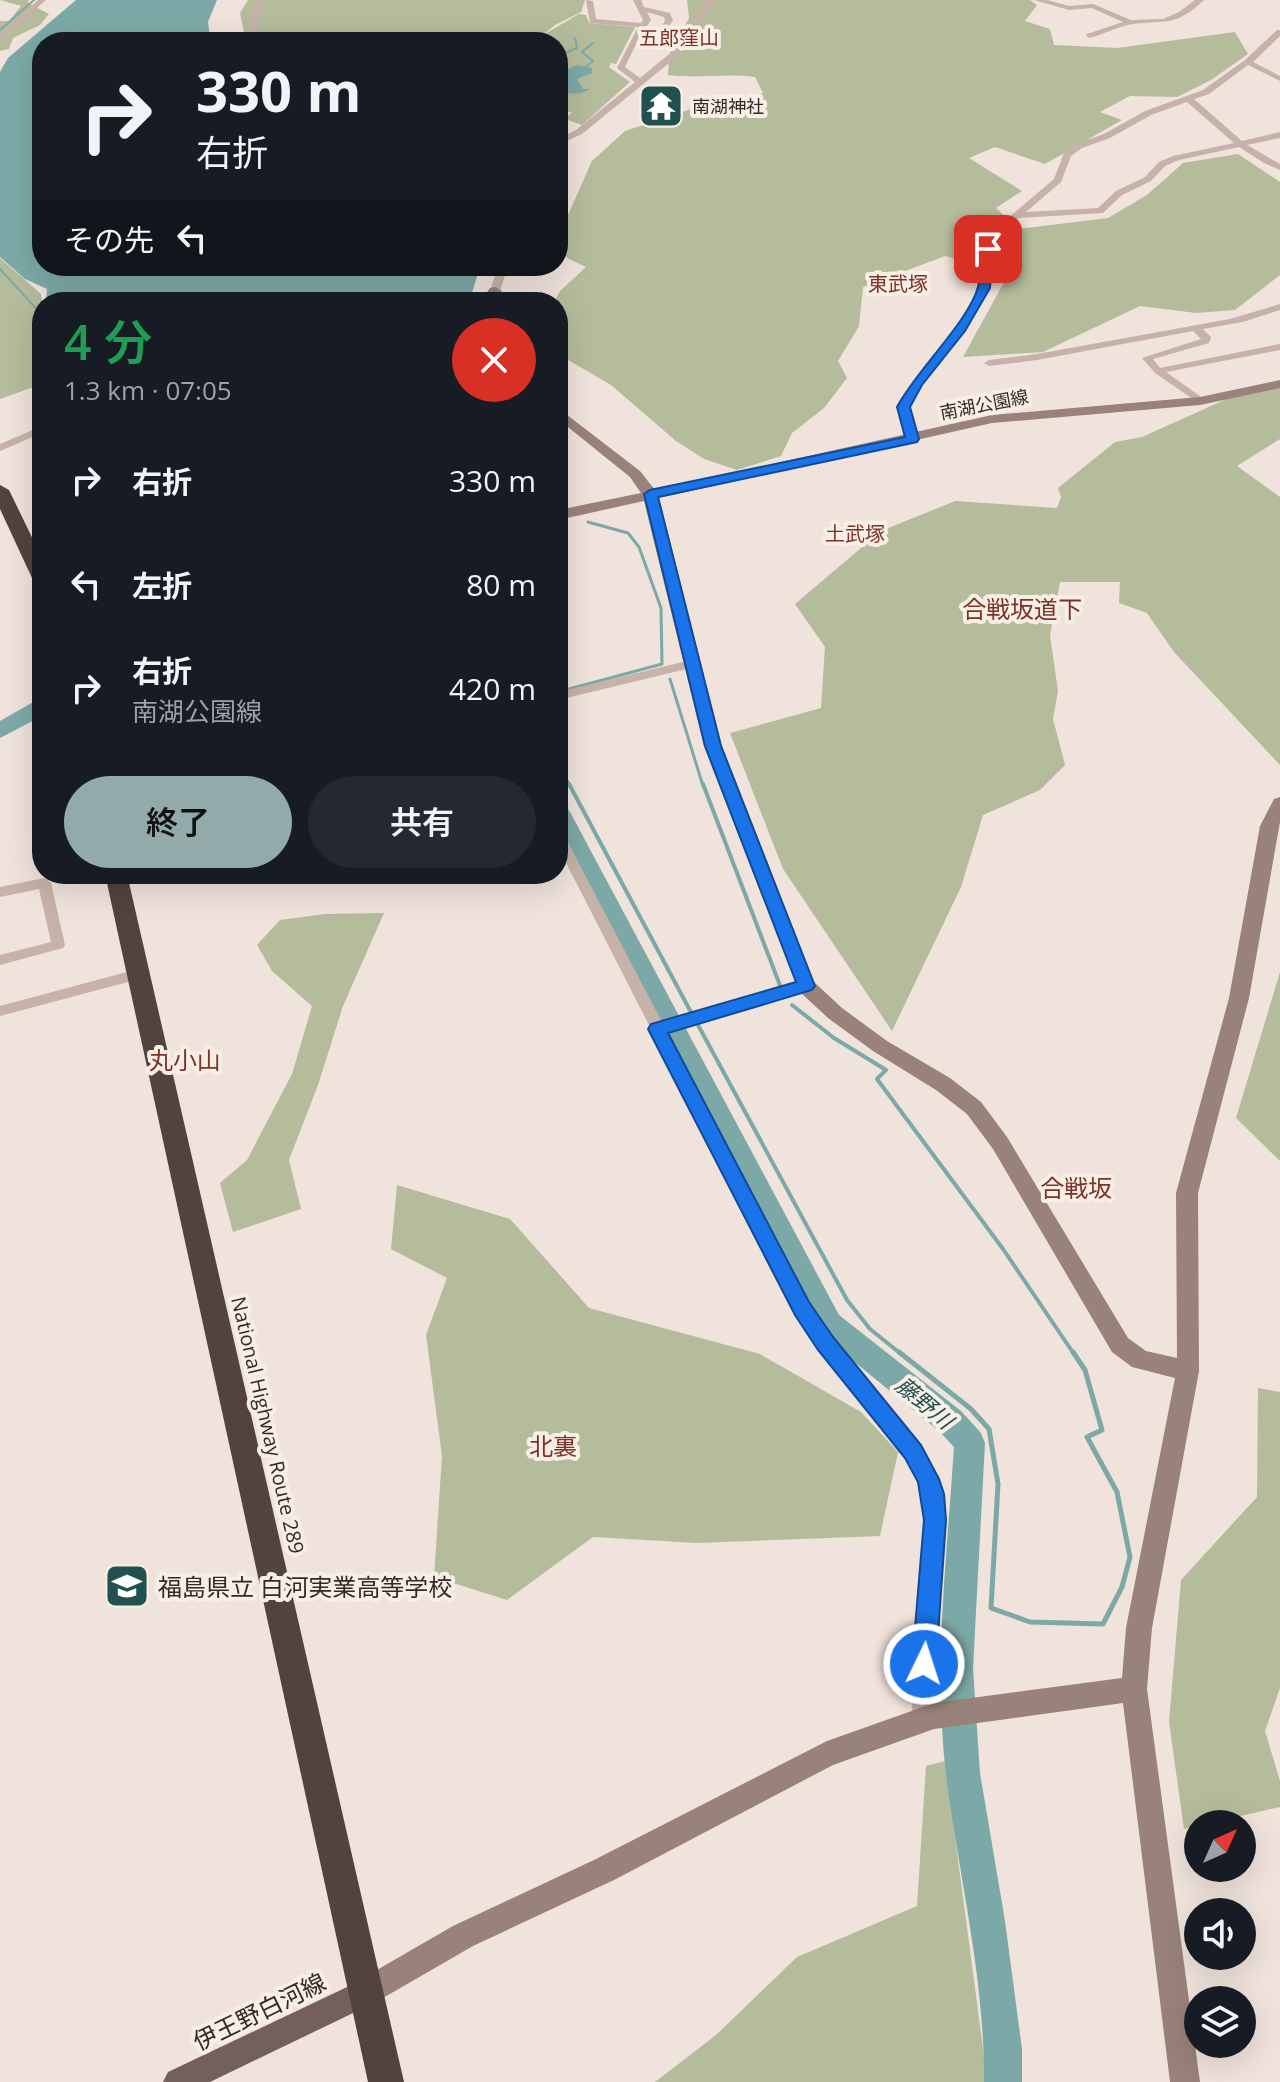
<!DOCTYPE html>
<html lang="ja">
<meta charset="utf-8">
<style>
:root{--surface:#171b24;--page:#242831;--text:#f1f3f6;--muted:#9ea1a6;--accent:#93aaab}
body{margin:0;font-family:"Open Sans","Noto Sans JP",sans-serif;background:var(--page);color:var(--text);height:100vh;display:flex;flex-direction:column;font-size:30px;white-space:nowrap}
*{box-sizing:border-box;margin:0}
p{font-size:26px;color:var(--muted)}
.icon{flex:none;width:44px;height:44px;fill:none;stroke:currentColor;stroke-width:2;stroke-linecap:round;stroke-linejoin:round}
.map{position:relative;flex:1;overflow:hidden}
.drawer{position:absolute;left:32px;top:292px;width:536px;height:592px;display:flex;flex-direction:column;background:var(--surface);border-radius:32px;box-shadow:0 8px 32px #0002}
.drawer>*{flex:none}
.hud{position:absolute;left:32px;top:32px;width:536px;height:244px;border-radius:32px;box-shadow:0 8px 32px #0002;background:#171b24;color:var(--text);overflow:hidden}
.needle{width:52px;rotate:45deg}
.buttons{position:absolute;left:1184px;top:1810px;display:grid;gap:16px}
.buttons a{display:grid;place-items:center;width:72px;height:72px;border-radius:50%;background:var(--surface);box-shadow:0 8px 32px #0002;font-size:40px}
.pin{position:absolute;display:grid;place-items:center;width:68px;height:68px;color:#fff;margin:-34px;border-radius:16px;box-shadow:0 4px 12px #0006}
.me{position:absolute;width:88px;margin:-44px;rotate:4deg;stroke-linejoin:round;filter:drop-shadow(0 0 6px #0008)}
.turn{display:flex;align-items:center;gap:28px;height:168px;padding:0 32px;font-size:36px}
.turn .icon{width:104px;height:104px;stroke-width:2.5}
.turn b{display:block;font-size:56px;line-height:68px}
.then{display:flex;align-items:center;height:76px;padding:0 32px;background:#0003;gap:16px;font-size:30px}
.round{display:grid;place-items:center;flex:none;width:84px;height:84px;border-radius:42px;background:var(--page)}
.summary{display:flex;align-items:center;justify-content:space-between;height:136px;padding:0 32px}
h1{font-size:48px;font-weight:600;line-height:60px;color:#1e9e55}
.button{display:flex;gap:16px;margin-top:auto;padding:16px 32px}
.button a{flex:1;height:92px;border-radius:48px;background:var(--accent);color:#111;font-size:32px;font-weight:600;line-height:92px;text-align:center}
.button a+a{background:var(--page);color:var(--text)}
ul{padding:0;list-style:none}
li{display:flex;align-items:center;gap:24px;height:104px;padding:0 32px}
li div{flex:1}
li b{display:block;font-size:30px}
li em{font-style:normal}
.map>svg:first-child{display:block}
.green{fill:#b5bc9c}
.water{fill:#7ca9a7}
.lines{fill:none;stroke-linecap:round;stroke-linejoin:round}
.stream-far3{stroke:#7ca9a7;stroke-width:2}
.stream-far2{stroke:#7ca9a7;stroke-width:3}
.stream-far1{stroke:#7ca9a7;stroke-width:4}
.stream{stroke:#7ca9a7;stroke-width:5}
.river{fill:#7ca9a7;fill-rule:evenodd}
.street{fill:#c6b2a8;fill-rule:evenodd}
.secondary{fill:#998279;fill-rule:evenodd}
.primary{fill:#74605a;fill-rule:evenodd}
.highway{fill:#53433f;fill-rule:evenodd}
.route{fill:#1a73e8;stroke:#114b97;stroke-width:2}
.labels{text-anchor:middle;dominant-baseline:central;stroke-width:8;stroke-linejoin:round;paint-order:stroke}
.far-poi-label{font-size:18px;fill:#332a27;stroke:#f7eee6;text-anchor:start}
.far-street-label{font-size:18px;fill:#332a27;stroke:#f7eee6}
.far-quarter-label{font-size:20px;fill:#7b3328;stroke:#f7eee6}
.street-label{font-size:20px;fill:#332a27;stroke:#f7eee6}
.water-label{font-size:22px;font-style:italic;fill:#21514f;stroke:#f7eee6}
.quarter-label{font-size:24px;fill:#7b3328;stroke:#f7eee6}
.near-poi-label{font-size:24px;fill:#332a27;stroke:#f7eee6;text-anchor:start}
.near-street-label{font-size:24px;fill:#332a27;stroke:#f7eee6}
</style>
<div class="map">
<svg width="1280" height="2082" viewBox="0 0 1280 2082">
<rect width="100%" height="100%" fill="#efe3db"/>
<g class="green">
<polygon points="0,0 29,0 28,3 49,14 40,25 13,38 9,49 0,51 0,21 9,21 21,6"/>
<polygon points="248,0 585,0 581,12 555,25 543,35 579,14 586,15 589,23 635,27 616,64 611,63 609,67 630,82 582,125 565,119 572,112 558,111 558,42 539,42 540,38 536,42 246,42 240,13"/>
<path d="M687,0H1030L1037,5L1025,21L1050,29L1054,45L1117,48L1235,32L1248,54L1211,80L1177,97L1130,96L1100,112L1122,120L1045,164L995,147L969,158L1022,191L996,208L1018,229L1108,218L1147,195L1183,163L1238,154L1280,182V275L1235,310L1196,313L1140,306L1043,352L963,357L1009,273L945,256L863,287L859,326L838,361L847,378L824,408L792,433L781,456L737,470L704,459L676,441L611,385L558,354V302H554L560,291L586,267L567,258L559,235L592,161L625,131L697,107L730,106L763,93L755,77C726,73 698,79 668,75L669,55L689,18Z"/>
<polygon points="0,258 41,294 42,302 42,384 0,399"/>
<polygon points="1280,385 1280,439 1237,466 1280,497 1280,765 1174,652 1147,613 1119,603 1120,582 1060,582 1050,635 1058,691 1053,719 1065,765 1040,790 983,815 961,887 892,1031 783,869 730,733 821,708 825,647 795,604 881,531 955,501 1057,508 1061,497 1058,488 1115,442 1142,437 1242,392"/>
<polygon points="384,913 343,1006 318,1085 289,1160 301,1209 233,1232 220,1183 247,1160 292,1074 312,1006 272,971 257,945 280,920 325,914"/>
<polygon points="1280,972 1280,1161 1236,1118"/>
<polygon points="397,1185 510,1219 589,1308 760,1354 861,1412 898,1452 880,1536 697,1543 593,1537 507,1600 434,1577 442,1456 426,1335 447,1278 391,1249"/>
<polygon points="1258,1388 1280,1392 1280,1688 1265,1731 1280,1781 1280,1807 1184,1829 1169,1722 1181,1580 1257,1497"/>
<polygon points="945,1761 986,2071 985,2082 655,2082 716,2035 797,1957 917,1906 926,1766"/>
</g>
<g class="water">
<polygon points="76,0 217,0 208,22 210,38 215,42 42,42 42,266 480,266 472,293 476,302 46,302 47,289 25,279 0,257 0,72 8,58"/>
<path d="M577,65L592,68V73L577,79L583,89H590C581,96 566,95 558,88V74Z"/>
</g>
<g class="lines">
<g class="stream-far3">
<polyline points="0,30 34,0"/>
<polyline points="558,56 577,48 575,38"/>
<polyline points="584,68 593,61 582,52 593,43"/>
<polyline points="558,101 570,88"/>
<polyline points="0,269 42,315"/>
</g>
<g class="stream-far2">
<polyline points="670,679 703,786"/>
<polyline points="558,692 662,664 661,608 639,547 628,533 588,522"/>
<polyline points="558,764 570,786"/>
</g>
<g class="stream-far1">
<polyline points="569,784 693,1016"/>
<polyline points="703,784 781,988"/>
<polyline points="792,1005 834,1038 886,1070 877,1079 1003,1249 1074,1354"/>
<polyline points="698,1025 847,1300 870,1329 901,1354"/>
</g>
<polyline class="stream" points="899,1352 971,1409 989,1429 998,1484 991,1608 1030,1622 1103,1624 1122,1587 1130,1557 1117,1492 1087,1437 1102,1430 1085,1370 1073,1352"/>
<g class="river">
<polygon points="42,697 42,716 0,738 0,721"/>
<path d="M558,804L566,806L570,812L839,1315L961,1411L981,1433L985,1443L973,1668L980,1773L1005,1921L1022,2049V2082H984C985,1979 959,1877 946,1775C933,1666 947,1556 954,1447L939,1431L819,1333L558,834Z"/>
</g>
<g class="street">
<polygon points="38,0 46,0 0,41 0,35"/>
<polygon points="255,0 263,0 255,42 247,42"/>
<path d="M586,0L593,1L596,19L641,23L643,20L633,0H641L644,7L670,13L673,20L664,34L681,40L708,0H716L679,55L582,134L558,145V139L576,130L635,82L617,68L638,27L590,23ZM647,12L664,17L665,20L657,37L678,44L673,51L640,78L625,67L640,36L651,20Z"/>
<path d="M1034,0H1047L1069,6L1093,4L1131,20L1163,19L1179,12L1195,0H1204C1175,27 1167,20 1133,24C1119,26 1104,34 1090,38L1086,36L1087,34L1123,22L1092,8L1069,10Z"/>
<path d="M1277,30H1280V36L1253,62L1280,76V81L1248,65L1209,94L1194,99L1242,141L1280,132V138L1247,145L1280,164V170L1264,163L1239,147L1179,160L1165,166L1151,181L1122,195L1103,213L1019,218L994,235L991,241L989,288L964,331L920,384L908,407L918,439L909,441L898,407L913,381L955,330L979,288L981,241L986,233L1014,213L1054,179L1064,153L1076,144L1104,134L1145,111L1203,90L1245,60ZM1187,102L1234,143L1173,156L1159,162L1145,177L1116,191L1098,208L1026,212L1061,182L1071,156L1082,148L1110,138L1151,115Z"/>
<polygon points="498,266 508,266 500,291 495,294 490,291"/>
<polygon points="1280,304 1280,310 1243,322 1203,329 1211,337 1209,343 1153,359 1160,368 1280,344 1280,350 1166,372 1204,399 1205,401 1200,404 1155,373 1142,358 1201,339 1193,331 1037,360 989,366 984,363 989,360 1037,354 1230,319"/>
<polygon points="42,426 42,433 0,451 0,444"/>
<polygon points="691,660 697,664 695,667 558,700 558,692"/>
<polygon points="558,831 564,835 662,1022 806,981 813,986 811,990 666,1032 808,1303 831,1339 919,1446 941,1494 943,1520 929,1722 926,1728 920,1731 914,1728 911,1722 927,1520 925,1494 907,1456 819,1349 796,1313 558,847"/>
<polygon points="44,878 51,883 65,945 63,948 0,965 0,955 51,942 39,889 0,897 0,887"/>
<polygon points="138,969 143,970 145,974 143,978 0,1016 0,1006"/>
</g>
<g class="secondary">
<polygon points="495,287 502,291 494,302 480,302 490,288"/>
<polygon points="1280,380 1280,388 1200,405 992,423 659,498 722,746 814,982 842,1008 887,1041 950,1078 981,1102 1007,1137 1128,1338 1146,1351 1177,1358 1176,1193 1229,998 1260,826 1274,799 1280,797 1280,822 1249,998 1198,1193 1199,1371 1152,1628 1147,1689 1200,2082 1170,2082 1123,1703 934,1729 833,1765 614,1880 473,1946 376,2002 366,2006 356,2002 352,1992 356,1982 453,1926 594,1860 827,1741 934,1703 1122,1678 1126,1628 1175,1378 1132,1367 1112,1352 993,1149 967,1114 936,1090 873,1051 828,1018 799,991 704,746 644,501 558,520 558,510 641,493 630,477 558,419 558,408 640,471 655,490 992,415 1200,397"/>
</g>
<polygon class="primary" points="366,1978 376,1982 380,1992 376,2002 210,2082 163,2082 168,2072"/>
<g class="highway">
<polygon points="0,485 9,490 42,558 42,584 32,578 0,509"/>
<polygon points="105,874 127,874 404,2082 368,2082"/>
</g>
</g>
<path class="route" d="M988,245L993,249L990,288L965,331L922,385L910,407L919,439L917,442L658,497L721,746L815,986L812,990L668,1033L809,1302L833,1337L921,1445L939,1479L944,1494L946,1520L936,1664L932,1672L924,1675L916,1672L912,1664L924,1520L918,1482L905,1458L818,1350L795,1315L648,1029L651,1024L796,982L705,746L644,494L650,490L905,437L897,407C916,371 969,321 978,287C981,275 981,261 982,249Z"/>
<defs>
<g id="temple-square" transform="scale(2.3)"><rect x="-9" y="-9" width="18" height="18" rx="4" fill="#21514f" stroke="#f7eee6"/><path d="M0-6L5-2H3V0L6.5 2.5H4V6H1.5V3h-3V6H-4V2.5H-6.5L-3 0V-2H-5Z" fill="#fff"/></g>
<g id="school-square" transform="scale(2.3)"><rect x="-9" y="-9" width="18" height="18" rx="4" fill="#21514f" stroke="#f7eee6"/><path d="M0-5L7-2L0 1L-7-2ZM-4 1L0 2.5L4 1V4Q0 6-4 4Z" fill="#fff"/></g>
</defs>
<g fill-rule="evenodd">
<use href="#temple-square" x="661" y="106"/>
<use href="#school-square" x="127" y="1586"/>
</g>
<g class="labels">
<g class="far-poi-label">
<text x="692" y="106">南湖神社</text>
</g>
<g class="far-street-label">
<text transform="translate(984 404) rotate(-11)">南湖公園線</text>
</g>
<g class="far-quarter-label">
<text x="679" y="37">五郎窪山</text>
<text x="898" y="283">東武塚</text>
<text x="855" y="533">土武塚</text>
</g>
<g class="street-label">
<text transform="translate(268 1425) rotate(77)">National Highway Route 289</text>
</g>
<g class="water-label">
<text transform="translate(925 1402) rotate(40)">藤野川</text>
</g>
<g class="quarter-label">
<text x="1022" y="608">合戦坂道下</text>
<text x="185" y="1059">丸小山</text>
<text x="1076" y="1187">合戦坂</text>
<text x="553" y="1445">北裏</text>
</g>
<g class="near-poi-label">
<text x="158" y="1586">福島県立 白河実業高等学校</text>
</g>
<g class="near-street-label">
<text transform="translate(259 2011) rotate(-26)">伊王野白河線</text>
</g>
</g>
</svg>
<div class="buttons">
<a><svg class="needle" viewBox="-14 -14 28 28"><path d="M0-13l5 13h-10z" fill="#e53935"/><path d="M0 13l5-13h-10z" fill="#9ea1a6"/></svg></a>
<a><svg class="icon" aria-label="sound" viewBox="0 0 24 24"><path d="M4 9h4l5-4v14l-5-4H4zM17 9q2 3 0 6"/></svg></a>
<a><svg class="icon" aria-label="layers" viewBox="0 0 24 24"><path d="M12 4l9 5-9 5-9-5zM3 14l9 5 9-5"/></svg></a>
</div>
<div class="pin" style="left:988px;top:249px;background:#d93025"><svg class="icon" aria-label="arrive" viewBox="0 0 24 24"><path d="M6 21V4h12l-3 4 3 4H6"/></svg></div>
<svg class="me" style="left:924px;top:1664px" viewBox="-20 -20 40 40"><circle r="17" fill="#1a73e8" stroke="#fff" stroke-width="3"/><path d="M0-11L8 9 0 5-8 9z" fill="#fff"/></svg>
<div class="hud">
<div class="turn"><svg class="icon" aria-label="right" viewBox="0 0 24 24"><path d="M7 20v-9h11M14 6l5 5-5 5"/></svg><div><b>330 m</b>右折</div></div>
<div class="then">その先<svg class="icon" aria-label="left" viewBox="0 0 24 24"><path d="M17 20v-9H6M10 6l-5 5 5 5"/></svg></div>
</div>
<section class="drawer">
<div class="summary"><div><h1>4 分</h1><p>1.3 km · 07:05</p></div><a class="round" style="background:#d93025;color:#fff"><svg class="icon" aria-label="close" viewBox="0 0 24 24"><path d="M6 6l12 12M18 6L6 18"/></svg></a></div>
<ul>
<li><svg class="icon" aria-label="right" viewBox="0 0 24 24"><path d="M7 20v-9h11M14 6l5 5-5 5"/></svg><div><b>右折</b></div><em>330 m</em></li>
<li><svg class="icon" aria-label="left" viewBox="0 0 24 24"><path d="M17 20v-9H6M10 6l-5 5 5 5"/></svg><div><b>左折</b></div><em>80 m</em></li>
<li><svg class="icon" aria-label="right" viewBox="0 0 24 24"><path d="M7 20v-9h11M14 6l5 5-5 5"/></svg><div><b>右折</b><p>南湖公園線</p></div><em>420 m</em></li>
</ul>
<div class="button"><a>終了</a><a>共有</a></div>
</section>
</div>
